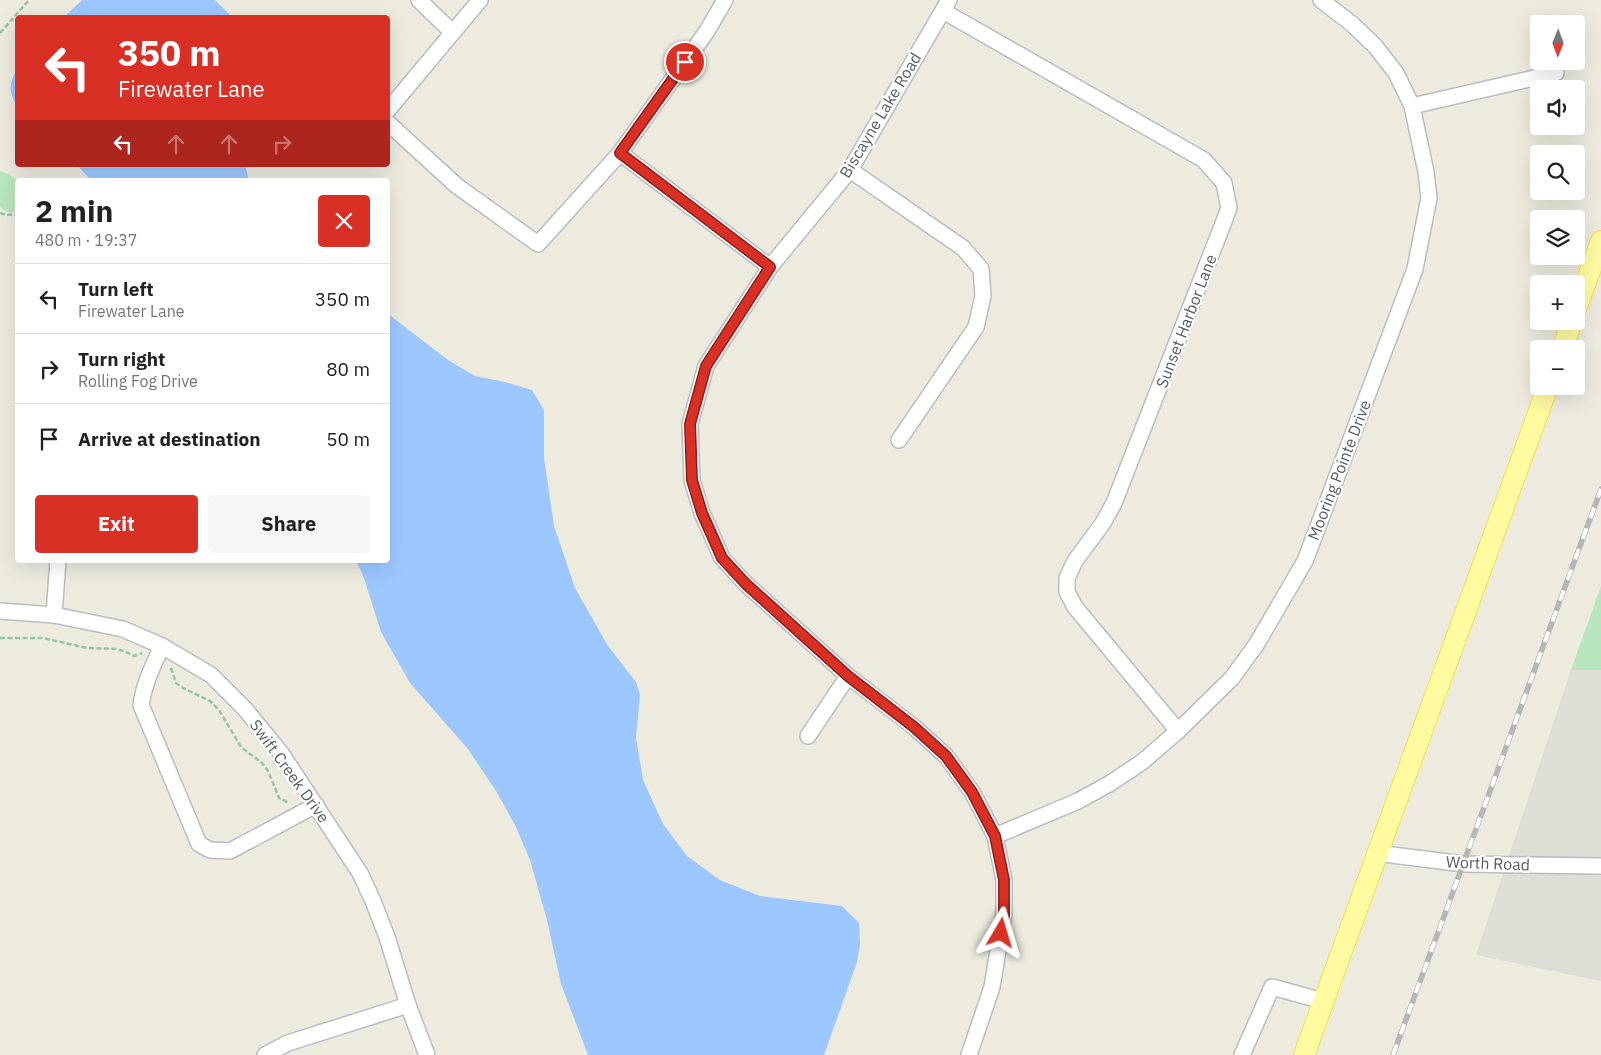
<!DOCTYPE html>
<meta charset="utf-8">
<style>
:root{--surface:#fff;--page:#f6f6f6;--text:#202124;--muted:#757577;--line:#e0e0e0;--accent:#d93025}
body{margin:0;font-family:"IBM Plex Sans",sans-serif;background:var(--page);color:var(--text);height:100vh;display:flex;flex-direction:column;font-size:19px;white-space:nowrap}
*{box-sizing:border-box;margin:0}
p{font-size:16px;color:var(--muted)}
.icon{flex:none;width:28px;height:28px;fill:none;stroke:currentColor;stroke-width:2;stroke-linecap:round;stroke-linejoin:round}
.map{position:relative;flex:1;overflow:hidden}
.panel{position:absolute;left:15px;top:178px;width:375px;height:385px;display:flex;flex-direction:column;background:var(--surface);border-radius:5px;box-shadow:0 5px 20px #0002}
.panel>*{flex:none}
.hud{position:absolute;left:15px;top:15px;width:375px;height:152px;border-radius:5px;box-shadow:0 5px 20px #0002;background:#d93025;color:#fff;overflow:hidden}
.needle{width:32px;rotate:181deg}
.tools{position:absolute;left:1530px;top:15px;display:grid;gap:10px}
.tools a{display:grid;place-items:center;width:55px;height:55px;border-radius:5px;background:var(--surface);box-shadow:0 5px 20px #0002;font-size:25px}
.pin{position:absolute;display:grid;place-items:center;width:42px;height:42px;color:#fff;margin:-21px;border:2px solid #fff;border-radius:50%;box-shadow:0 1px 5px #0007}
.me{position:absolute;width:55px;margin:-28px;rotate:7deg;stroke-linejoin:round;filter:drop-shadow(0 0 4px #0008)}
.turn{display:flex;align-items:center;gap:18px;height:105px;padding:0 20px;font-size:22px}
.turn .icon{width:65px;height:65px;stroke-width:2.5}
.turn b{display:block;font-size:35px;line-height:42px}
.lanes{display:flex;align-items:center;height:48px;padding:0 20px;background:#0003;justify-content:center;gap:25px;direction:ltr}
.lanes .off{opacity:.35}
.round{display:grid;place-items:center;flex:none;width:52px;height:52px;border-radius:5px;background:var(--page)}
.headline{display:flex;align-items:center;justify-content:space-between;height:85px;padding:0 20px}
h1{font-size:30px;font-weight:800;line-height:38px}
.cta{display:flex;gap:10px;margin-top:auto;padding:10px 20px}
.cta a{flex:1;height:58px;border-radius:5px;background:var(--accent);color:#fff;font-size:20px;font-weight:800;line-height:58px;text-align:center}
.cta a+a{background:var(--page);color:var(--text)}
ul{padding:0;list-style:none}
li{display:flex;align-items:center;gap:15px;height:70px;padding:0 20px;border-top:1px solid var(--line)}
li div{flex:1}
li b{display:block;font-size:19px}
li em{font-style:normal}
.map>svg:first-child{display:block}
.industrial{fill:#dfded6}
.green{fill:#b8e6be}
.water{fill:#9cc8ff}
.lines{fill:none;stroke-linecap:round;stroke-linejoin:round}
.minor-casing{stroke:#babcc2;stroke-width:18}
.major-casing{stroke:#fadd49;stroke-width:22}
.path{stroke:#92c7a7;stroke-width:2.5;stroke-dasharray:5 2.5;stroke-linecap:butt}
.minor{stroke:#fff;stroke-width:15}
.major{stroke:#fffba1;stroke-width:20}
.rail-casing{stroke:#b5b6b6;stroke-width:5.5}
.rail{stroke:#fff;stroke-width:4;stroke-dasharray:11;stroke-linecap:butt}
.route-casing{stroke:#8d1f18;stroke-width:12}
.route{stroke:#d93025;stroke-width:9}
.labels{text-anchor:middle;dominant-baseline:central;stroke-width:4.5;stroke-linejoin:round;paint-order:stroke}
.street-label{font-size:16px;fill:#585b61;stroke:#fff}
</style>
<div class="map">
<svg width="1601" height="1055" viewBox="0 0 1601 1055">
<rect width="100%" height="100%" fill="#ecebde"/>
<polygon class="industrial" points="1571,670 1601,670 1601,981 1476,955"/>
<g class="green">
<path d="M0,171L9,174L17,180V211C10,214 6,212 0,207Z"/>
<polygon points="1601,586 1601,670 1571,670"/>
</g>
<g class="water">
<polygon points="82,0 215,0 232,17 64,17"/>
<path d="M17,69V106C8,92 9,83 17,69Z"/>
<polygon points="77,165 245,165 249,180 91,180"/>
<polygon points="388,314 448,360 475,376 505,382 532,390 544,410 544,458 554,526 575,588 608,646 636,682 640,695 636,738 643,780 663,824 687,856 720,880 760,896 842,906 859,923 860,945 857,962 824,1055 588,1055 561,984 547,920 530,860 515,825 496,791 468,749 410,683 381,632 364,578 356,560 388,560"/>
</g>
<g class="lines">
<g class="minor-casing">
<g id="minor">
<polyline points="419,0 452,32"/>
<polyline points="949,0 850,170 770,267 706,366 690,424 692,480 702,513 722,558 746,584 848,676 914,727 946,756 972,792 995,836 1004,880 1004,914 992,987 969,1055"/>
<polyline points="943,11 1204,160 1224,183 1229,208 1221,229 1114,503 1103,523 1075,561 1067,578 1067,592 1075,607 1178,731"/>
<polyline points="1412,106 1556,73"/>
<polyline points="388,110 480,0"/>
<polyline points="388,123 457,186 538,244 620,153 707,31 725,0"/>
<polyline points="620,153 770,267"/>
<polyline points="850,170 963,248 981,269 983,296 976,327 899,440"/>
<polyline points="0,611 54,615 123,629 162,646 211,675 245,709 281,753 360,873 373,901 387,937 408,1005 427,1055"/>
<polyline points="54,615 58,560"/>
<path d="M162,646C153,666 144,683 141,705L199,844L210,850L230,851L316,805"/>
<polyline points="808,736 848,676"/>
<polyline points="995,836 1078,801 1109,784 1142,762 1178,731 1232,678 1256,645 1305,561 1415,269 1429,198 1426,172 1412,106 1396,73 1375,46 1352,24 1321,0"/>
<polyline points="1376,853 1464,864 1601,866"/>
<polyline points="265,1055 288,1043 408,1005"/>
<polyline points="1242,1055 1272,987 1323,1001"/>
</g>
</g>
<g class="major-casing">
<g id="major">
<polyline points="1576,309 1601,241"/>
<polyline points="1562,349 1572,321"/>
<polyline points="1304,1055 1548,386"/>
</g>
</g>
<g class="path">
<polyline points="0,33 29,0"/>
<polyline points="0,213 6,215 18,214"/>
<polyline points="0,638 43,638 87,648 116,649 124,651 134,656 142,653"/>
<polyline points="171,668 176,683 183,688 210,701 219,710 241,747 262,763 268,771 279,798 289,803"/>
</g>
<use href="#minor" class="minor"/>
<use href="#major" class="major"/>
<g class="rail-casing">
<polyline id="rail" points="1393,1055 1601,489"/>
</g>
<use href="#rail" class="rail"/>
</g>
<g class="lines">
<g class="route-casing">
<polyline id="route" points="685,62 620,153 770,267 706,366 690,424 692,480 702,513 722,558 746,584 848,676 914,727 946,756 972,792 995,836 1004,880 1004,914 1001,933"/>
</g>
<use href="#route" class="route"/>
</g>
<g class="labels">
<g class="street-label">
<text transform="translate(880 115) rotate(-59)">Biscayne Lake Road</text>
<text transform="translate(1186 321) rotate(-69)">Sunset Harbor Lane</text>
<text transform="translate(1339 470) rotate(-69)">Mooring Pointe Drive</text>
<text transform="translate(290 771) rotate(54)">Swift Creek Drive</text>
<text transform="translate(1488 863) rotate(2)">Worth Road</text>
</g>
</g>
</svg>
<div class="tools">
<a><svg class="needle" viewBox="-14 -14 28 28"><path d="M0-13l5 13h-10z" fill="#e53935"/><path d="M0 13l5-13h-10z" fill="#757577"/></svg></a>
<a><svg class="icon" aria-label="sound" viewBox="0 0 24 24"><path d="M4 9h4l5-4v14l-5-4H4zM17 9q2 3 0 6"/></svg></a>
<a><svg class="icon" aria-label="search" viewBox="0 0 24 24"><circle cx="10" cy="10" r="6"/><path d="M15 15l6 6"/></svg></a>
<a><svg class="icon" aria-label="layers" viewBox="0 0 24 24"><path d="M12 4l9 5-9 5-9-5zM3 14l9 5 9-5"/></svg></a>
<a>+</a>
<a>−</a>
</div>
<div class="pin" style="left:685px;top:62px;background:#d93025"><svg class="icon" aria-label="arrive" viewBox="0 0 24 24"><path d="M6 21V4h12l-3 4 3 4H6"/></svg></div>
<svg class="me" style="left:1001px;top:933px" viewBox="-20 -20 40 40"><path d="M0-17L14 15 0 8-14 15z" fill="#d93025" stroke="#fff" stroke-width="4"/></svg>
<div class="hud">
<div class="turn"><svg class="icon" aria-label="left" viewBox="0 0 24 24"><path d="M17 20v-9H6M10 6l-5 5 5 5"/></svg><div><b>350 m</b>Firewater Lane</div></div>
<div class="lanes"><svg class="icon" aria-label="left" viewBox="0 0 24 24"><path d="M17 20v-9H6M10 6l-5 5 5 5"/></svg><svg class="icon off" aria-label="ahead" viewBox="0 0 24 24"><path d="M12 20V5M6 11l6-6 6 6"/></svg><svg class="icon off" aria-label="ahead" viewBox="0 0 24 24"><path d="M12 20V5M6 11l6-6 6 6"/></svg><svg class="icon off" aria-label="right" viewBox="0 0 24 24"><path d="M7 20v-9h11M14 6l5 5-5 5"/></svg></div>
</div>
<section class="panel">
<div class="headline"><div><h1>2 min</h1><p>480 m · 19:37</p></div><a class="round" style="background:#d93025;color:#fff"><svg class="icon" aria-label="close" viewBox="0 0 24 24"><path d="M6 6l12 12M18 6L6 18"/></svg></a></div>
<ul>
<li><svg class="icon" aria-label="left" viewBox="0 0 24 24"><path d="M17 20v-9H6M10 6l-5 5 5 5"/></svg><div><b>Turn left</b><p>Firewater Lane</p></div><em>350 m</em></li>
<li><svg class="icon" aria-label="right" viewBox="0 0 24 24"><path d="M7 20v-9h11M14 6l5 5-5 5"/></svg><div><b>Turn right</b><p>Rolling Fog Drive</p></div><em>80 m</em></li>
<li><svg class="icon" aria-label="arrive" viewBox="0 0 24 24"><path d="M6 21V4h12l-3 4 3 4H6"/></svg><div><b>Arrive at destination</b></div><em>50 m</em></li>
</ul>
<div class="cta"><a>Exit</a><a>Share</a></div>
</section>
</div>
